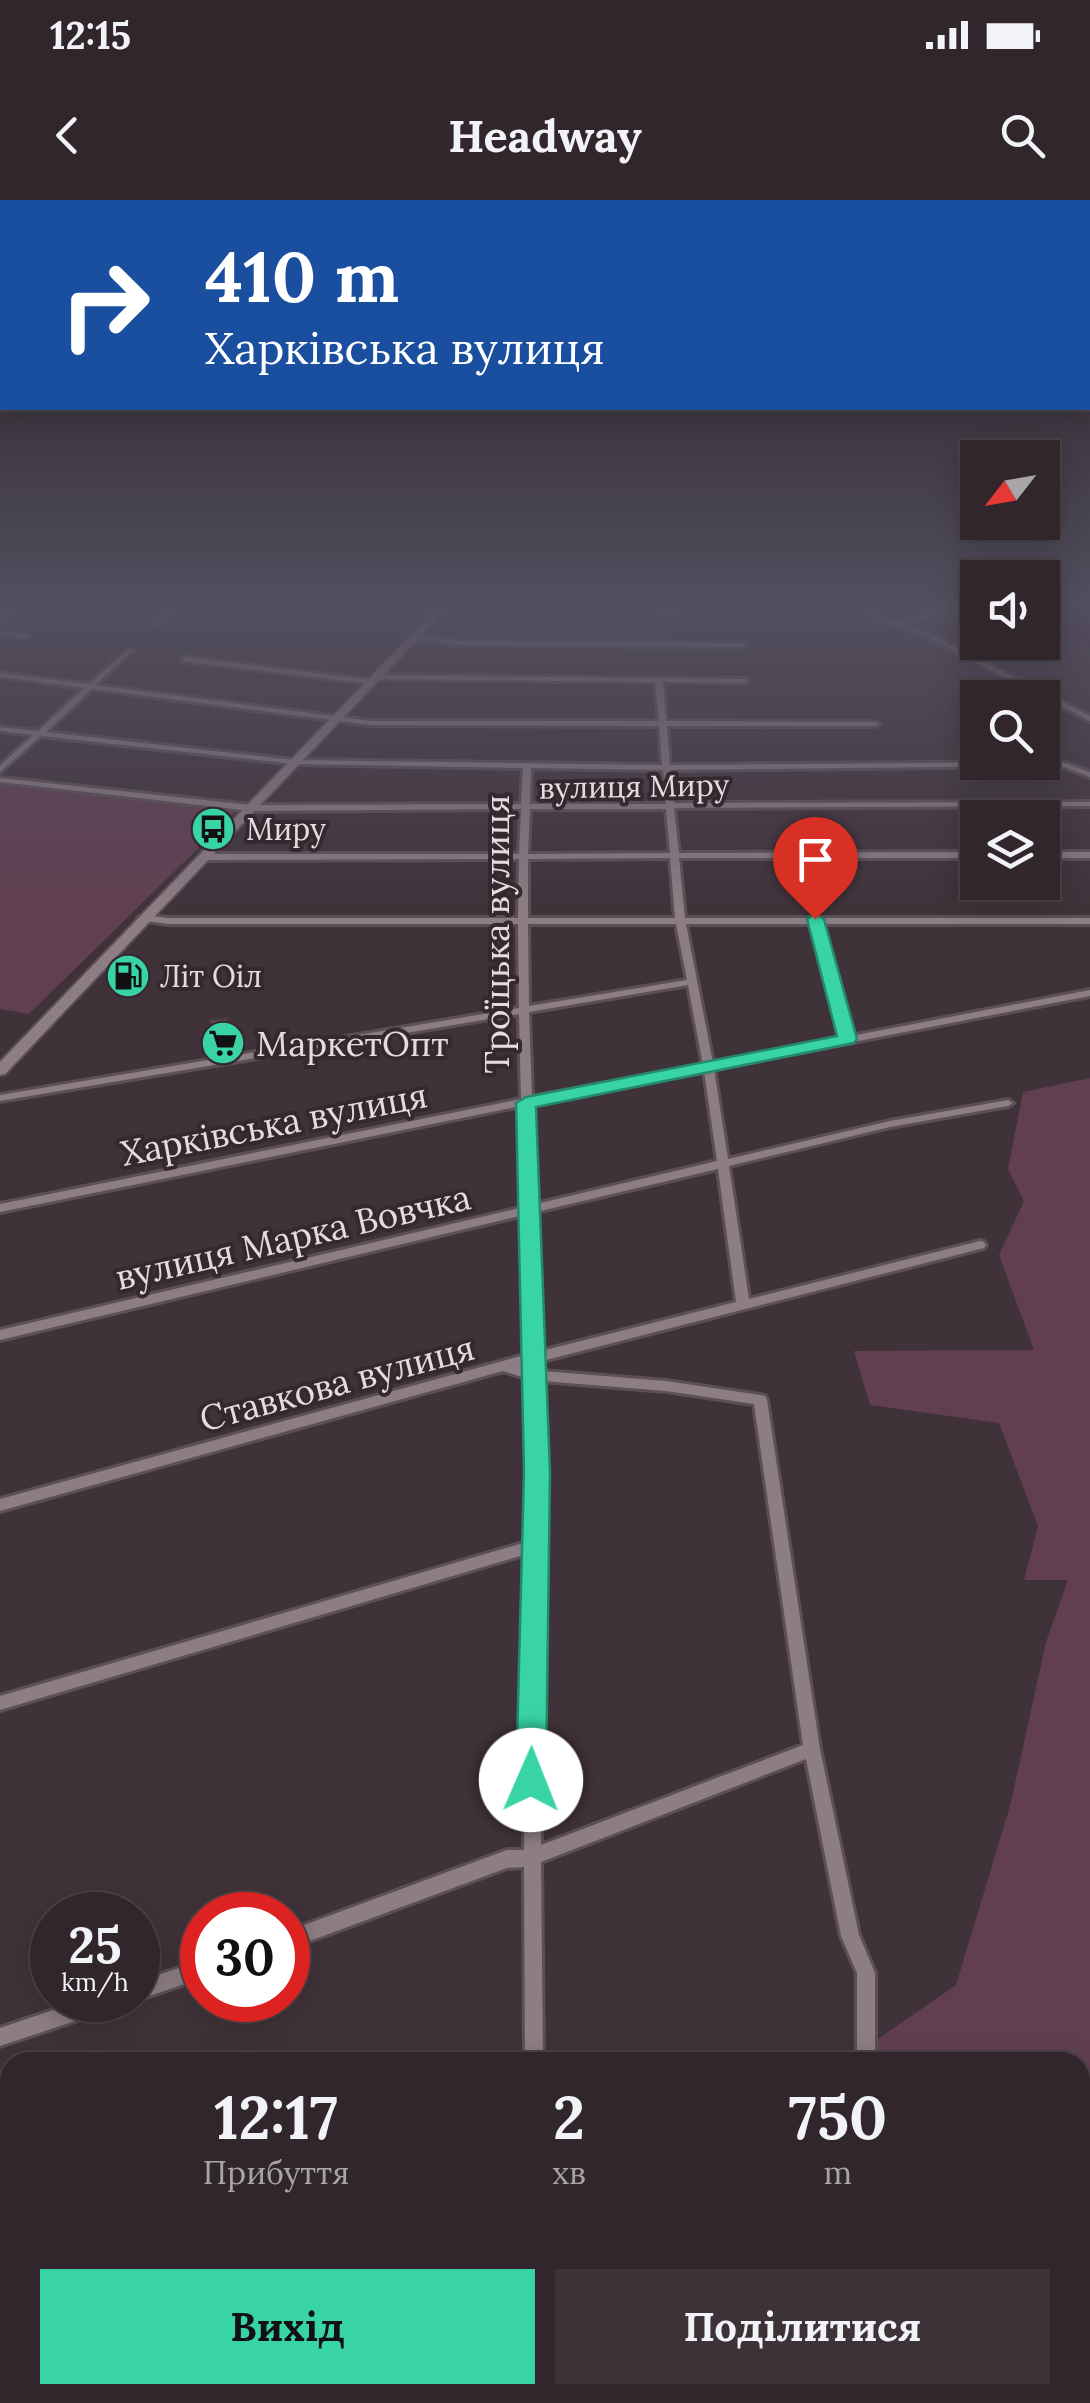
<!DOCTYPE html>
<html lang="uk">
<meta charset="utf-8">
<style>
:root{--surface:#30262b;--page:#3c3237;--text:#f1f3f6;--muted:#a8a5a9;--line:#4b4347;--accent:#38d4a5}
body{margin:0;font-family:Lora,serif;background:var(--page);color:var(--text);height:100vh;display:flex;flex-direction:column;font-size:38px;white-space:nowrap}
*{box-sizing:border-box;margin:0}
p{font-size:32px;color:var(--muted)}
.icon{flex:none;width:55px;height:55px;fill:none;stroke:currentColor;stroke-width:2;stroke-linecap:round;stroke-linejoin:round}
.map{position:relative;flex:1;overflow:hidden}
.sheet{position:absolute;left:0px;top:1852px;width:1090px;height:352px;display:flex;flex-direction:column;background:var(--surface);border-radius:30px 30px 0 0;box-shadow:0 5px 25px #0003,0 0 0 2px var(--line)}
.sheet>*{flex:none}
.top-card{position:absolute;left:0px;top:0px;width:1090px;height:210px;box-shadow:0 5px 25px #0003,0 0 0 2px var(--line);background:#1a4fa0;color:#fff;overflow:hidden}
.needle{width:65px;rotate:239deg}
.controls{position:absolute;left:960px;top:240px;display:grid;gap:20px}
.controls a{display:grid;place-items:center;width:100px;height:100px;border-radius:0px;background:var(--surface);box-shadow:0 5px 25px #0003,0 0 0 2px var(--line);font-size:50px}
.speed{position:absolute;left:30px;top:1692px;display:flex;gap:20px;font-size:50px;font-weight:700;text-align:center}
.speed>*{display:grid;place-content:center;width:130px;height:130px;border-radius:50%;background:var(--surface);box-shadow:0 5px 25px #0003,0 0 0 2px var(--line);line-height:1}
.speed small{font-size:25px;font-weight:400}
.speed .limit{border:15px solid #d22;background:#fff;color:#111}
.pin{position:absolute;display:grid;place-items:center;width:85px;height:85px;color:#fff;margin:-102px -42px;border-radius:50% 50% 50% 0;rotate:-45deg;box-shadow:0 0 10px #0007}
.pin .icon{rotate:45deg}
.me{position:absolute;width:110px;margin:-55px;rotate:1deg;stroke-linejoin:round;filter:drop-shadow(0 0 8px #0008)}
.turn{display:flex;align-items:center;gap:35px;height:210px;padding:0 40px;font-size:45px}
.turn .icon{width:130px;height:130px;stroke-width:2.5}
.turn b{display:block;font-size:70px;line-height:85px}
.eta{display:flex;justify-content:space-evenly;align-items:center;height:170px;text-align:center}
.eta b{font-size:60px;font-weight:800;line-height:70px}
.action{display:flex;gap:20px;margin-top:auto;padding:20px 40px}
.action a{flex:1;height:115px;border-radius:0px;background:var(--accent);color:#111;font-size:40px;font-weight:800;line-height:115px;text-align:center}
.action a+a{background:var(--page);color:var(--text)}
.status{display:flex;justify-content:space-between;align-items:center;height:70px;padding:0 50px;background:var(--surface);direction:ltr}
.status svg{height:28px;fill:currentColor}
header{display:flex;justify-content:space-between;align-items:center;height:130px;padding:0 40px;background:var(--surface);font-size:45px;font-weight:800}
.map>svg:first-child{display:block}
.green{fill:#613f51}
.water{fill:#341626}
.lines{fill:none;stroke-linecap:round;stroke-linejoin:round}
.street-casing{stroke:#5c5056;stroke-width:6}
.secondary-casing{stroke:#5c5056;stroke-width:4}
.street{fill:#8d7d84;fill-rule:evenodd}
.secondary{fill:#8d7d84;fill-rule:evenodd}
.shaded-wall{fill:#463b40}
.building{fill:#64545c;stroke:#463b40;stroke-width:2.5}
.route{fill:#38d4a5;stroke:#248a6b;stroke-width:2.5}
.labels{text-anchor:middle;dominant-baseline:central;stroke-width:8;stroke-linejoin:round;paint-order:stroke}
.far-street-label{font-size:30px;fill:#e5dce0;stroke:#36282f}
.far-poi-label{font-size:30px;fill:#e5dce0;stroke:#36282f;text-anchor:start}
.street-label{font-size:35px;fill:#e5dce0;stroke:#36282f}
.poi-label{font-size:35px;fill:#e5dce0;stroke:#36282f;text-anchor:start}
</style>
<div class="status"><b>12:15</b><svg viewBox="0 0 49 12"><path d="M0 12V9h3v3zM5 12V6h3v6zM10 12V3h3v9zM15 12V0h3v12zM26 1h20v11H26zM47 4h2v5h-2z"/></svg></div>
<header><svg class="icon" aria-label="back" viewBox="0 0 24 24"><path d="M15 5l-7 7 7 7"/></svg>Headway<svg class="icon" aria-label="search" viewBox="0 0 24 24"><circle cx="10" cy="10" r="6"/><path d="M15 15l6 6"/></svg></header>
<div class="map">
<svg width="1090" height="2203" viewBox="0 0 1090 2203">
<rect width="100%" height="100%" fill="#403239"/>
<g class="green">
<polygon points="0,582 237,610 29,814 0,809"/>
<polygon points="1090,878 1090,2143 1080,2135 1080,1862 845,1862 956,1785 1010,1606 1046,1442 1068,1380 1024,1380 1038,1326 999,1223 870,1205 854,1151 1034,1150 999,1055 1024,1001 1008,969 1023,892"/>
</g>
<polygon class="water" points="1043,405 1090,405 1090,446 1043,422"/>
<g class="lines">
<g class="street-casing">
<g id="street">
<polygon points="16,405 24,405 0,424 0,419"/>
<polygon points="171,405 178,405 157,426 153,426 153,424"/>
<polygon points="377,405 409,405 444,410 441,412"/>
<path d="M861,405H868C892,431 912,418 942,411L945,405H952L946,413L903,425L929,434L1090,516V521L925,436L874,419Z"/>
<polygon points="442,406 681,406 684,408 681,410 445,408"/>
<polygon points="0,431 27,434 30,436 27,438 0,435"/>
<polygon points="416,434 458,441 743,443 746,445 743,447 458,445 414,437 414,435"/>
<path d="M129,449L133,451L131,452L96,485L371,521H659L655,482L377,479L373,477L377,475L744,479H747V483L663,482L666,521L875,522L879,524L875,526H667L670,565L1047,562L1065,563L1090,572V577L1064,567L1047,566L671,570L674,603L1090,602V606L674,608L679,653L978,652V658H679L685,718H811L815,716L819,718H1090V724H821L851,836L1090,790V796L714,869L728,959L890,921L1008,900L1013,903L1008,906L890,927L729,966L749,1099L980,1041L984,1042L986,1045L984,1048L542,1161V1171L666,1181L760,1195L765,1196L767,1200L820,1549L859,1735L875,1773V1862H857V1773L841,1736L806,1559L541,1662L543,1862H525L524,1667L507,1668L288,1749V1731L507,1650H524L530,1353L0,1510V1496L530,1341L529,1179L503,1171L0,1311V1299L528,1154L524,1015L0,1140V1130L524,1007L521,906L0,1012V1004L521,899L519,814L0,901V895L519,808L518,724H168L140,720L138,718L143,715L168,718H518L519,659L204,660L200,657L204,654H519L521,609L251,611L0,582V578L251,605L521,604L523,568L294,564L41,536L0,572V566L33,535L0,531V527L38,531L84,488L0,477V473L89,484ZM92,489L371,525L659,526L662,565L294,560L46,532ZM531,568L663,570L666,604H530ZM530,609H666L670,653L528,654ZM670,658L675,718H528V659ZM528,724H676L687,780L529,806ZM686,724H812L842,838L713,863ZM688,785L703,865L532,897L529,812ZM704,871L717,961L536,1004L532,904ZM718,969L736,1102L541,1151L536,1012ZM542,1181L666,1191L754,1204L803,1545L541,1645L544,1345Z"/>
<polygon points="185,457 372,480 376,482 372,484 182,461 182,457"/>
<rect x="1042" y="652" width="48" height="6"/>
<polygon points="202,1760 202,1778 138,1800 138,1782"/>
<polygon points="83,1800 120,1800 117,1806 111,1809 0,1846 0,1828"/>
<polygon points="10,2189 10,2195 34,2195 31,2203 0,2203 0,2193"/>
<rect x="528" y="2195" width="22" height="8"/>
</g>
</g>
<g class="secondary-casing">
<polygon id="secondary" points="440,405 450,405 5,874 0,875 0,862"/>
</g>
<use href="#street" class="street"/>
<use href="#secondary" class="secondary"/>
</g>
<polygon class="shaded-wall" points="230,832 233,849 216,852 212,834"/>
<polygon class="building" points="227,818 230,832 212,834 210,820"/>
<linearGradient id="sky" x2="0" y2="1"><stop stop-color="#231c1f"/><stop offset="0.57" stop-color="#534f5f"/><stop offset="1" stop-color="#534f5f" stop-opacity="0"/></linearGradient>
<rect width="1090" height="714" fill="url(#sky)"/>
<polygon class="route" points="815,714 824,719 857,839 854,843 536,907 550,1272 546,1580 542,1590 531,1594 520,1590 516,1580 524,1272 516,903 526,897 837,836 807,719"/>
<defs>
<g id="bus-disc" transform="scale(2.25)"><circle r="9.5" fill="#38d4a5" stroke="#36282f"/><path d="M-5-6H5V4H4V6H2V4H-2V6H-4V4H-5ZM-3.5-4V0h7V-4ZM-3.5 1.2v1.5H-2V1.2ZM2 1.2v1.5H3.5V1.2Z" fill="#111"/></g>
<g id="fuel-disc" transform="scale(2.25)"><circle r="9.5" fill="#38d4a5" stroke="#36282f"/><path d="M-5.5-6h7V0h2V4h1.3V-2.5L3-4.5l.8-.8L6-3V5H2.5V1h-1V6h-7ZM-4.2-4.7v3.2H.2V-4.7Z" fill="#111"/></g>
<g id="supermarket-disc" transform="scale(2.25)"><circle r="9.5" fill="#38d4a5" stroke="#36282f"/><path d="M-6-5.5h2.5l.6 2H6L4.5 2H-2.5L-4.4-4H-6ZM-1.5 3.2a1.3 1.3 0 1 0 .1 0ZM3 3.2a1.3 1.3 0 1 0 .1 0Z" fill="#111"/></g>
</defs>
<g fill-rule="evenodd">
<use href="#bus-disc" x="213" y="629"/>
<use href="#fuel-disc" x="128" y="776"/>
<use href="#supermarket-disc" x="223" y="843"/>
</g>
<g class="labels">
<g class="far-street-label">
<text transform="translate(634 586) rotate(-1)">вулиця Миру</text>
</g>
<g class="far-poi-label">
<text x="246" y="629">Миру</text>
<text x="160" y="776">Літ Оіл</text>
</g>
<g class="street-label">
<text transform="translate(496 734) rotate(-90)">Троїцька вулиця</text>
<text transform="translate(274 924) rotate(-11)">Харківська вулиця</text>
<text transform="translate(293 1037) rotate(-13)">вулиця Марка Вовчка</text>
<text transform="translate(337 1183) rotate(-15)">Ставкова вулиця</text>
</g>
<g class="poi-label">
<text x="256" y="843">МаркетОпт</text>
</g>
</g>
</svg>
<div class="controls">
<a><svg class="needle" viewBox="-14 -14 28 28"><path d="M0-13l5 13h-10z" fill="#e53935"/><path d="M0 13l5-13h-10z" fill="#a8a5a9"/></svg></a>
<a><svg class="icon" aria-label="sound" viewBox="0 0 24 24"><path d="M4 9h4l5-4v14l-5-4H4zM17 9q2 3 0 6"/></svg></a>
<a><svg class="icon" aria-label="search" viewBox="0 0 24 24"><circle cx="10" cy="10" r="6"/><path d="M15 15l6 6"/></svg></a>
<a><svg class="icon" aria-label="layers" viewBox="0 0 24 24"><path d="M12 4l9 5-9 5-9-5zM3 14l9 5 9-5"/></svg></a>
</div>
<div class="speed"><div>25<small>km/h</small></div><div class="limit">30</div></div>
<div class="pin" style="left:815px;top:719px;background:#d93025"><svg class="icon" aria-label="arrive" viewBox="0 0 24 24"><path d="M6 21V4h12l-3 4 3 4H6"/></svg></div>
<svg class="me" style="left:531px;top:1580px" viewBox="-20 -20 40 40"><circle r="19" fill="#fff"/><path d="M0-13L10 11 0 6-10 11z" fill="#38d4a5"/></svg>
<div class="top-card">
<div class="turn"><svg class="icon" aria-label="right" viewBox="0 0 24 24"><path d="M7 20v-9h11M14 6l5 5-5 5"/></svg><div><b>410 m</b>Харківська вулиця</div></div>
</div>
<section class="sheet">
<div class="eta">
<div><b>12:17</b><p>Прибуття</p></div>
<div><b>2</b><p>хв</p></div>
<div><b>750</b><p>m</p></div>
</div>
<div class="action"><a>Вихід</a><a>Поділитися</a></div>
</section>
</div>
